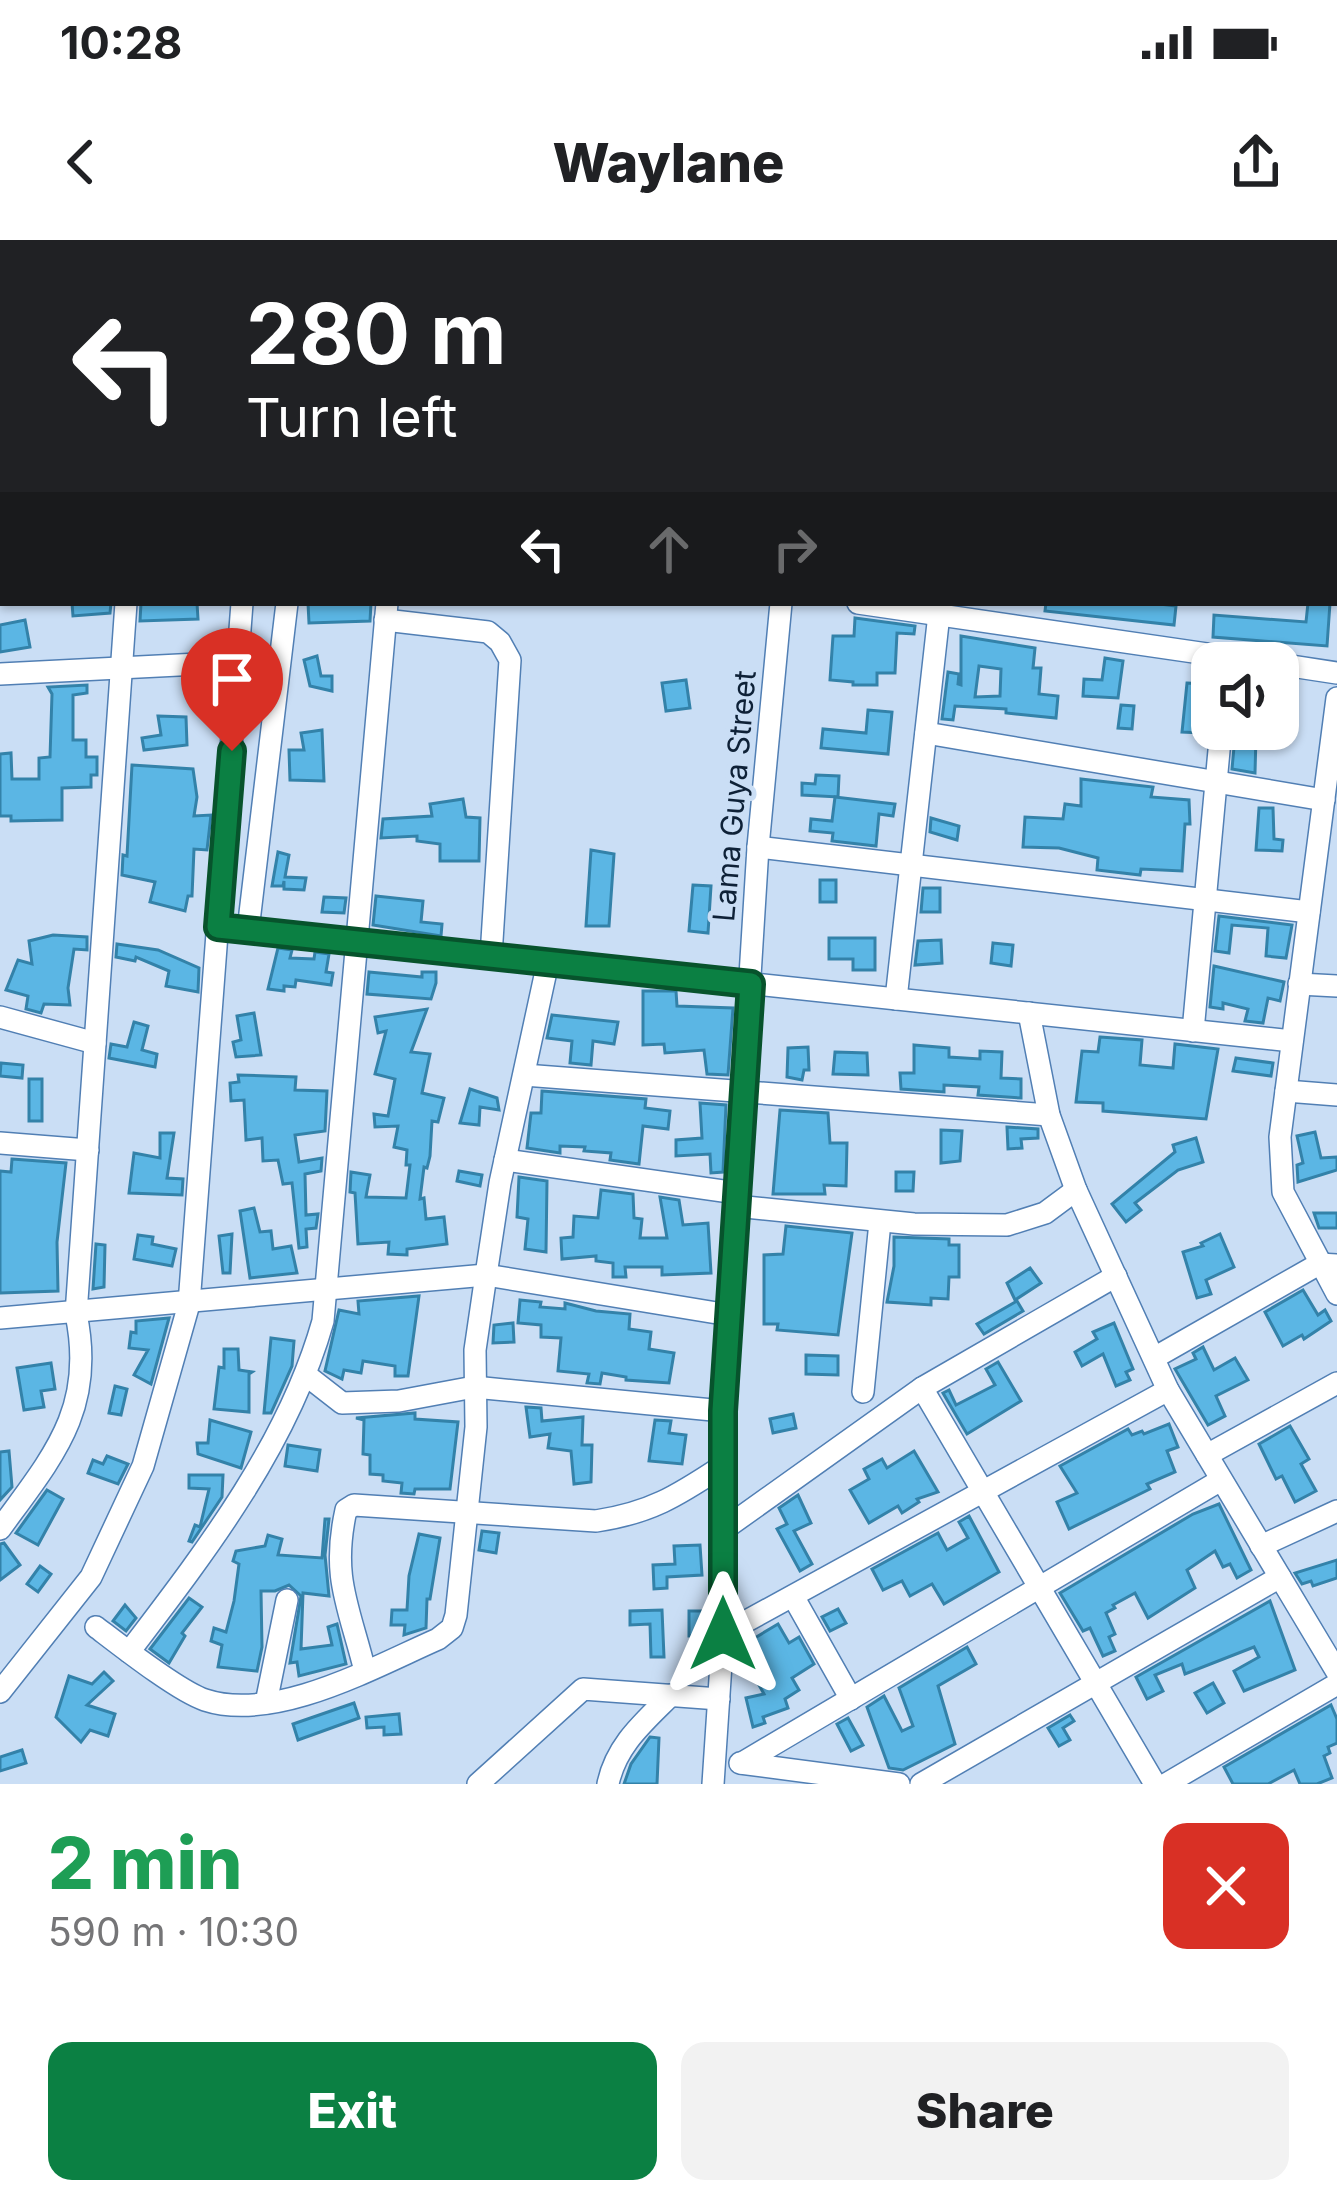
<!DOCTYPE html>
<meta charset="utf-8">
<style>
:root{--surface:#fff;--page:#f2f2f2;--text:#202124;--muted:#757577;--accent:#0b8043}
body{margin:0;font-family:Inter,sans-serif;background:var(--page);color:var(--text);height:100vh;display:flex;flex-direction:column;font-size:45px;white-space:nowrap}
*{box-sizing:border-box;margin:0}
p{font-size:39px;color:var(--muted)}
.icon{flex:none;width:66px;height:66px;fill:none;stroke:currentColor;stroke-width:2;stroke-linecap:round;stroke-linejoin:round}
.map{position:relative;height:1544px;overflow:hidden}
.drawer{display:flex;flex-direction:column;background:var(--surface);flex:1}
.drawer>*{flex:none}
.banner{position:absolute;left:0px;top:0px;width:1338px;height:366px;box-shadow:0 3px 9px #0004;background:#202124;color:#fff;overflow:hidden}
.fabs{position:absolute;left:1191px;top:402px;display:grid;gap:24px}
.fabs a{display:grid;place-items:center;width:108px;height:108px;border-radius:24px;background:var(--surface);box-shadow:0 3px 9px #0004;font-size:60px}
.pin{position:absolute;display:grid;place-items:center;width:102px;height:102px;color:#fff;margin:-123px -51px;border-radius:50% 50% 50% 0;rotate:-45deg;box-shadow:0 0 12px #0007}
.pin .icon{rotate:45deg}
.me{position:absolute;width:132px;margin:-66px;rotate:0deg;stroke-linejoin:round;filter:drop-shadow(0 0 9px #0008)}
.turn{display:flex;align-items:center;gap:42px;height:252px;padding:0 48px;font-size:54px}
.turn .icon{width:156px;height:156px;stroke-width:2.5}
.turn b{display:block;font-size:84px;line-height:102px}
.lanes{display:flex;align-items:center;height:114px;padding:0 48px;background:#0003;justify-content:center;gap:60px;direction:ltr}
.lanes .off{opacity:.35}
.round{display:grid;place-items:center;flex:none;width:126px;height:126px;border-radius:24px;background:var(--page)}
.overview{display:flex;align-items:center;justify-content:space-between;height:204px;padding:0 48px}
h1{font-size:72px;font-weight:800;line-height:90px;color:#1e9e55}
.primary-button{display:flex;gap:24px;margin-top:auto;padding:24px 48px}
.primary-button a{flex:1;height:138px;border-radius:24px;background:var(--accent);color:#fff;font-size:48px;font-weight:800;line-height:138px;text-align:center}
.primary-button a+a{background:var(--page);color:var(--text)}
.status{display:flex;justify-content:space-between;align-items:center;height:84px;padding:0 60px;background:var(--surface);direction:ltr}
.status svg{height:33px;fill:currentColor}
header{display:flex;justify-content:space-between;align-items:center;height:156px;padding:0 48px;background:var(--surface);font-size:54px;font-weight:800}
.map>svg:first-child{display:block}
.building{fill:#5bb6e4;stroke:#3382a9;stroke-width:3;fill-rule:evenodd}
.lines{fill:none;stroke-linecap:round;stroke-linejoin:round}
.minor-casing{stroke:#517fb4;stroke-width:24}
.minor{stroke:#fff;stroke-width:21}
.route-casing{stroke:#07532c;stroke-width:30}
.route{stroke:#0b8043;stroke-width:21}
.labels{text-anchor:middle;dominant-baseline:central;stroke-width:10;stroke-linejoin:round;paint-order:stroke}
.street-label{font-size:30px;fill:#0e2137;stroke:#cadef5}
</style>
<div class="status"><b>10:28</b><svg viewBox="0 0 49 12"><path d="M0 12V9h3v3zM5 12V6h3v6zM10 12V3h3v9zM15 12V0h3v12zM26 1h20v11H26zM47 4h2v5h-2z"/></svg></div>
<header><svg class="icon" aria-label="back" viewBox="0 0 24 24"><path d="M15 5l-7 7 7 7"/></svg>Waylane<svg class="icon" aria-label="share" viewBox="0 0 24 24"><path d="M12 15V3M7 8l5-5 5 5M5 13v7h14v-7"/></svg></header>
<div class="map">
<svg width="1337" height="1544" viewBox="0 0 1337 1544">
<rect width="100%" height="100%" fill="#cadef5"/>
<g class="building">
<polygon points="72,363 111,363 110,373 73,376"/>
<polygon points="141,363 197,363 198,379 140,381"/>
<polygon points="308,363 371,363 370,381 309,383"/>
<polygon points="1046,363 1151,363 1176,366 1174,385 1045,371"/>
<polygon points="1308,363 1330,363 1327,406 1213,397 1214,375 1306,382"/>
<polygon points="855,378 915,386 914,394 897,393 895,433 877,433 877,445 853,445 853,442 830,440 833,396 854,396"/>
<polygon points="25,380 30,407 0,412 0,385"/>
<path d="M961,396L1035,408L1033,428H1041L1039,454L1058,456L1056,478L1006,473V469L955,466L953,480L942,479L948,432L959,434L958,444L961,445ZM979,426L1001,429L1000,456L975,457Z"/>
<polygon points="317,416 321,436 332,436 332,451 310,446 304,420"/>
<polygon points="1105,418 1123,421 1118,458 1083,456 1084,439 1102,440"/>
<polygon points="686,440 690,468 666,471 662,443"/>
<polygon points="1187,443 1206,444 1202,493 1182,492"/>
<polygon points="87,445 87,453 73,455 73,500 86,500 86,517 97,517 97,535 91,535 91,547 62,548 62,580 11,581 11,576 0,576 0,514 11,513 12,539 39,539 39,518 50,517 52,454 48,447"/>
<polygon points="1121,465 1134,466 1132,489 1118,488"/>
<polygon points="868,470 892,472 888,514 821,508 823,489 866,493"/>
<polygon points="158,476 186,477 187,505 144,510 142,498 161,495"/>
<polygon points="322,490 324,541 290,540 289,510 304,510 301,493"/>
<polygon points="1242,495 1256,496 1255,533 1232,529 1234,507 1241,507"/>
<polygon points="132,525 193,529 197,557 194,576 211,575 207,610 194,609 192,656 188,656 185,671 150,662 155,642 122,635 123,615 127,616"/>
<polygon points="816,535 839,536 838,557 802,555 802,543 815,544"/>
<polygon points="1081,539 1153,547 1151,557 1189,560 1190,584 1185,584 1182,631 1141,629 1140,635 1097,630 1098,618 1059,608 1023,607 1025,577 1063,579 1065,564 1081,566"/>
<polygon points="835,557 895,564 893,576 879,574 876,606 832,601 833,593 810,591 811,579 832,581"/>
<polygon points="463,559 466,577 480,578 479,621 440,621 440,604 417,601 417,596 381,598 383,579 432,576 430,564"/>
<polygon points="1259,568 1273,568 1274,599 1283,600 1282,611 1256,610"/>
<polygon points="931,578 959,586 957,600 930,592"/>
<polygon points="591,610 614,614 609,686 586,686"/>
<polygon points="278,612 289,615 285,637 306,638 304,650 284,649 284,641 283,646 272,646"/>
<rect x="820" y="640" width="16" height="22"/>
<polygon points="693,645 711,646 708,693 689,691"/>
<polygon points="923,648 940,648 940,672 921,672"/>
<polygon points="376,656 423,661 421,682 442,684 441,696 373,685"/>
<polygon points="324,657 346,658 344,673 322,672"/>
<polygon points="1219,676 1292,685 1286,718 1266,716 1268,688 1232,685 1229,713 1215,711"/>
<polygon points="53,695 87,697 87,710 74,709 68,748 70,765 44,764 41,773 26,769 28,756 6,750 18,720 32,724 29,701"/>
<polygon points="829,698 875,698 875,730 853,730 853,719 829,719"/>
<polygon points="941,700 942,723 915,725 918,701"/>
<polygon points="993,703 1013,705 1011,726 991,723"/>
<polygon points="117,704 158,710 199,728 198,752 166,746 169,731 136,717 135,721 116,717"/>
<polygon points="278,708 292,710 290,718 314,719 315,712 329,714 326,732 333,733 331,745 296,740 295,747 284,746 284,751 268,749"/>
<polygon points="1214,726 1284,742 1280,761 1268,758 1263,783 1245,781 1248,769 1223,763 1223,769 1210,767"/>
<polygon points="369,732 422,737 422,732 436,732 436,743 431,759 367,754"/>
<polygon points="643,751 676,751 677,766 733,768 728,835 707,834 704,810 665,813 664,804 643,805"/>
<polygon points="427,769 411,812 430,814 422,853 444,858 438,882 432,881 430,916 427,928 424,927 420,959 424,958 426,979 444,977 447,1004 407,1009 407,1015 388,1014 389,1002 358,1004 355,953 350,952 351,932 370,935 366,957 406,958 410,925 406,925 407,910 394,907 398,886 375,887 374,874 388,876 395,839 375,834 386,791 378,793 375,777"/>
<polygon points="254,773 261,815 236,817 233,802 241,800 237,776"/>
<polygon points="552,775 618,782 614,804 593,801 591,825 570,823 572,801 547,798"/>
<polygon points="134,782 148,786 142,810 157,814 155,827 109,818 111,804 127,807"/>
<polygon points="1100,797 1142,800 1140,825 1173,828 1175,804 1218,809 1206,879 1103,871 1103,863 1076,862 1082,811 1098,812"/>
<polygon points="914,805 949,808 949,817 980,819 980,811 1002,812 1001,838 1021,839 1021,858 978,855 979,847 944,845 944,852 901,849 900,833 914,833"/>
<polygon points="808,807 809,830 804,830 802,840 787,837 788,808"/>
<polygon points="835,812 867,813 868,835 833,834"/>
<polygon points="1236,818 1273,823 1271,836 1233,831"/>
<polygon points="1,823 23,825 22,838 0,836"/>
<polygon points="238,835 296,837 295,850 327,851 325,891 295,895 299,922 322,918 321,931 305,934 306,975 318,974 316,988 306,989 307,1007 299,1008 292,943 283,944 278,920 263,921 262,898 246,900 244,860 231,861 230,843 239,842"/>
<rect x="29" y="839" width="13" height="42"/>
<polygon points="470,849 497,858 499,870 480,867 479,885 460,883"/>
<polygon points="542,851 646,859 645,868 670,871 668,889 643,886 639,924 610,920 611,913 584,911 585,907 560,906 560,913 527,908 531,873 541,873"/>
<polygon points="700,863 726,865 723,932 711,933 710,914 676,916 676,900 702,898"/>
<polygon points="780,870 828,873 830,903 847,903 846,946 824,945 825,954 773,954"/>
<polygon points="1007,887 1038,889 1038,898 1021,899 1022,908 1008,909"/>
<polygon points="941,890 962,891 960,921 941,923"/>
<polygon points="1315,892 1321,918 1337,917 1337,930 1298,942 1297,925 1303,923 1297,896"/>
<polygon points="160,893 174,893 167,938 183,939 182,955 129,953 134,913 160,918"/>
<polygon points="1196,898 1203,922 1178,930 1135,963 1141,970 1126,982 1112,964 1175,912 1173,905"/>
<polygon points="12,919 66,923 57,1002 58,1051 0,1053 0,931 11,932"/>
<polygon points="459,931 482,935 480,946 457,941"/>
<polygon points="896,932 914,932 913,951 896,951"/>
<polygon points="519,937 547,941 546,1012 525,1009 528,979 517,977"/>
<polygon points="601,950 633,954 634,978 642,979 640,998 667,998 660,957 679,960 683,985 708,983 711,1033 662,1035 662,1027 625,1027 626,1037 613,1037 613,1023 596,1021 596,1016 562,1019 561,998 573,997 574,976 598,978"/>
<polygon points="254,968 260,992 271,991 273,1009 291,1006 297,1033 250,1038 240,971"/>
<polygon points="1314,973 1337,973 1337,988 1319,988"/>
<polygon points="786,986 852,993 838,1095 777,1090 778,1084 764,1084 764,1015 783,1014"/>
<polygon points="232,994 230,1033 223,1033 219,996"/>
<polygon points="1220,994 1234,1027 1206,1040 1211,1054 1197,1058 1183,1012 1203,1006 1201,1003"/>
<polygon points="138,995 153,997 152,1004 176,1009 172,1026 134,1019"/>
<polygon points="894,997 949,999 949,1005 959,1005 959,1037 949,1037 948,1059 931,1058 931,1065 887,1062 894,1026"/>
<polygon points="96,1004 105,1005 104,1047 93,1049"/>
<polygon points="1030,1028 1041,1043 1015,1060 1007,1043"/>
<polygon points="1303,1050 1318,1075 1325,1070 1331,1081 1304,1099 1302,1095 1283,1106 1265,1072"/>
<polygon points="419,1056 408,1136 395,1136 395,1126 363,1121 361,1133 344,1130 342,1139 325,1131 339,1070 359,1074 358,1061"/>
<polygon points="520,1060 541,1062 540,1067 565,1069 565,1063 596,1071 630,1074 629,1089 651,1092 649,1109 674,1113 669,1143 626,1140 626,1137 602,1133 600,1144 587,1143 589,1134 558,1131 561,1098 541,1097 541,1085 518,1083"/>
<polygon points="1017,1061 1023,1071 984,1094 977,1084"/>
<polygon points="169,1078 151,1144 134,1135 148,1110 129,1108 131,1092 136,1093 136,1081"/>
<polygon points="513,1083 514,1102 493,1103 494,1085"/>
<polygon points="1114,1083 1133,1129 1126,1132 1130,1140 1116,1146 1103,1114 1082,1126 1075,1112 1097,1099 1093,1092"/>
<polygon points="271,1098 294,1101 292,1126 271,1173 264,1173"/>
<polygon points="1203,1107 1214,1130 1235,1118 1248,1140 1216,1156 1225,1176 1208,1185 1175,1129 1196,1119 1193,1113"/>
<polygon points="224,1109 238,1109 239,1130 252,1132 249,1134 249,1172 214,1169 219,1127 224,1128"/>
<polygon points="806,1115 838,1116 838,1135 806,1134"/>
<polygon points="998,1122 1021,1161 967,1194 943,1153 949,1150 956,1165 995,1145 986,1129"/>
<polygon points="51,1123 55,1149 41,1151 44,1167 24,1170 17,1128"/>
<polygon points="115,1146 127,1149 121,1175 109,1173"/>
<polygon points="526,1167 541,1168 542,1181 583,1177 582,1205 592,1205 591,1242 574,1244 571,1211 548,1208 550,1194 530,1197"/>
<polygon points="415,1173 415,1179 458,1182 450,1249 415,1249 414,1254 401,1253 402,1243 383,1241 383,1235 370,1234 370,1215 363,1214 364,1180 356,1178"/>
<polygon points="793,1174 796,1188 773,1193 770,1179"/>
<polygon points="210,1180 251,1192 241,1228 198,1214 197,1203 208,1203"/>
<polygon points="655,1180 671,1181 669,1193 686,1195 682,1224 649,1221"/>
<polygon points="1169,1184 1178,1207 1167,1211 1175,1232 1147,1244 1150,1249 1069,1289 1057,1262 1077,1253 1060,1226 1128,1189 1132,1195 1142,1191 1144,1194"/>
<polygon points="1290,1186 1309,1219 1301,1224 1316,1251 1295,1262 1282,1236 1276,1239 1259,1204"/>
<polygon points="288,1205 320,1210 317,1231 285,1226"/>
<polygon points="9,1211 12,1247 0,1260 0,1212"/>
<polygon points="914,1211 938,1252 917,1259 919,1262 902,1273 898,1266 869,1283 850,1250 869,1239 864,1229 882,1219 887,1228"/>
<polygon points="107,1216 128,1224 118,1244 88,1233 93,1220 103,1224"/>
<polygon points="189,1235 223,1235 222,1257 192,1302 189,1301 195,1285 200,1287 209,1249 189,1248"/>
<polygon points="47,1250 63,1259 38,1305 16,1293"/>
<polygon points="798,1255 811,1283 794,1291 812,1324 800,1331 777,1289 787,1284 779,1268"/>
<polygon points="1219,1264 1251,1330 1237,1338 1230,1324 1223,1327 1215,1311 1187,1330 1195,1348 1148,1378 1135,1353 1113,1365 1115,1368 1106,1373 1115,1394 1109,1397 1115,1411 1103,1416 1090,1388 1083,1391 1060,1353 1193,1274"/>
<polygon points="969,1276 999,1332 944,1364 932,1344 910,1356 902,1341 883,1350 872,1329 938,1293 947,1310 968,1298 959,1282"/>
<polygon points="325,1279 329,1279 325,1315 329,1356 303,1353 301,1409 332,1405 328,1387 337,1384 346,1424 299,1436 297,1422 290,1423 301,1356 289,1345 275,1351 261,1351 262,1407 257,1431 218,1427 222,1405 211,1401 214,1388 226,1392 234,1361 239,1324 233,1321 236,1311 265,1306 268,1295 282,1299 278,1315 322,1318"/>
<polygon points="482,1291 499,1293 496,1313 479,1310"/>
<polygon points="419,1294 440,1298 430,1359 427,1359 426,1388 404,1395 405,1385 391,1385 392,1370 407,1370 409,1336"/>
<polygon points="4,1303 20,1325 0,1340 0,1304"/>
<polygon points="700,1305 702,1335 667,1337 667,1348 654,1349 653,1325 675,1324 674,1306"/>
<polygon points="1337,1320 1337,1338 1313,1346 1311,1341 1302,1344 1295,1333"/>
<polygon points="40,1326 51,1334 38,1352 27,1344"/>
<polygon points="189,1358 202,1367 182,1393 185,1396 169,1423 150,1409"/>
<polygon points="1270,1361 1295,1430 1244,1451 1234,1431 1259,1417 1254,1407 1185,1434 1182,1424 1155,1435 1163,1451 1147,1459 1136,1437"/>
<polygon points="125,1365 136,1378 126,1391 113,1381"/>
<polygon points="838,1369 846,1383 830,1391 822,1377"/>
<polygon points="662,1370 664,1417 651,1417 650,1384 630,1385 630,1371"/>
<polygon points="689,1371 702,1371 703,1396 689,1396"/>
<polygon points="778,1384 789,1403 799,1397 814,1424 792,1438 799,1450 785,1459 788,1468 763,1477 765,1483 753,1487 746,1458 764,1454 749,1427 764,1419 753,1399"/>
<polygon points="967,1407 976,1424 938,1446 955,1504 903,1530 889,1528 867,1467 884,1456 902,1491 913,1486 899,1448"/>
<polygon points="104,1432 113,1441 87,1465 115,1474 108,1496 90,1490 81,1502 56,1477 69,1436 92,1444"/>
<polygon points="1213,1443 1224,1463 1207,1473 1195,1453"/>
<polygon points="354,1463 359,1478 298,1500 293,1484"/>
<polygon points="1331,1465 1337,1479 1337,1503 1328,1507 1330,1513 1324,1516 1332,1538 1317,1544 1300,1544 1294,1530 1268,1544 1233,1544 1224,1527"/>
<polygon points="399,1474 401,1494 384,1495 384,1487 367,1488 366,1477"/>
<polygon points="1070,1475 1074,1481 1063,1488 1070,1500 1059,1506 1048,1488"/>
<polygon points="848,1478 863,1505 851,1511 837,1484"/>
<polygon points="650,1497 659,1498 657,1544 624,1544 631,1524"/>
<polygon points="22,1510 26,1523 0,1531 0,1517"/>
</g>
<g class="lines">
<g class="minor-casing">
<g id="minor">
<polyline points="538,0 542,3"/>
<polyline points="895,0 915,3"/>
<polyline points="151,3 152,0"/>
<polyline points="265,3 266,0"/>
<polyline points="326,3 326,0"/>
<polyline points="418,3 418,0"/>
<polyline points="810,3 810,0"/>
<polyline points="1050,3 1051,0"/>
<polyline points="1147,3 1148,0"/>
<polyline points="1280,3 1281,0"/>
<polyline points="0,44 3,44"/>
<polyline points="1335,49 1337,49"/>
<polyline points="1335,155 1337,155"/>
<polyline points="0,246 3,246"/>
<polyline points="1335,258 1337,258"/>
<polyline points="858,363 1269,423"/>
<polyline points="385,380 488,392 500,402 510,420 491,716"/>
<polyline points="1278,424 1337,433"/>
<polyline points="0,434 238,422"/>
<polyline points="1337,458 1280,897 1283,952 1337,1054"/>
<polyline points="926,493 1324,560"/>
<polyline points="758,607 1309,672"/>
<polyline points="218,687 1292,801"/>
<polyline points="248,690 287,363"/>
<polyline points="1299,744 1337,746"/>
<polyline points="896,759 939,374"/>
<polyline points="1029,773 1049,875 1076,950 1168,1150 1337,1432"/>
<polyline points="0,777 95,803"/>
<polyline points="1193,791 1221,489"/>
<polyline points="524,835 1049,875"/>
<polyline points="1286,851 1337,855"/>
<polyline points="0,903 88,910"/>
<polyline points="505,920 737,953"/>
<polyline points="736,966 914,984 1007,985 1045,973 1076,950"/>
<polyline points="0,1078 486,1035 729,1075"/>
<polyline points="1154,1118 1319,1024 1337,1025"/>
<polyline points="306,1135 342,1163 399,1161 474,1147 723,1171"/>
<polyline points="922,1148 1155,1544"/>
<polyline points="863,1152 880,982"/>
<polyline points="1207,1215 1337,1143"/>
<path d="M0,1289C53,1216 96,1169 76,1074L126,363"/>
<polyline points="723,1290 922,1148 1116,1036"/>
<polyline points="1261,1306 1337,1271"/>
<polyline points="794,1358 851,1459"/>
<path d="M96,1387C121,1406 178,1451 205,1460C275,1483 374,1427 438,1399L452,1388L456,1375L476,1187L475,1110L486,1035L500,943L548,722"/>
<polyline points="723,1394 1168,1150"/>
<path d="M129,1412C206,1311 288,1205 323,1081L387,363"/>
<path d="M365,1431C349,1366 331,1338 346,1270L354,1265L596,1281C650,1273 677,1256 721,1227"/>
<polyline points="0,1452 91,1337 143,1226 189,1064 242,363"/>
<polyline points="266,1463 287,1360"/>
<polyline points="740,1523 899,1544"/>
<polyline points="742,1523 1221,1240"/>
<polyline points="478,1544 583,1449 719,1459"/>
<path d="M608,1544C616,1505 644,1482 671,1455"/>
<polyline points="713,1544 723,1394 723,1171 758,607 781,363"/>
<polyline points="921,1544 1280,1337"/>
<polyline points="1166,1544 1337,1444"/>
</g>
</g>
<use href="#minor" class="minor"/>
</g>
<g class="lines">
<g class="route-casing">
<polyline id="route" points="232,511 218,687 751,744 723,1171 723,1394"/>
</g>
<use href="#route" class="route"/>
</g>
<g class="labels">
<g class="street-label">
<text transform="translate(734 556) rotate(-85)">Lama Guya Street</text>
</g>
</g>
</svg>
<div class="fabs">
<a><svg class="icon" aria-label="sound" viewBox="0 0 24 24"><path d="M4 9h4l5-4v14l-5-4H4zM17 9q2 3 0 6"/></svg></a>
</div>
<div class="pin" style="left:232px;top:511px;background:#d93025"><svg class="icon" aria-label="arrive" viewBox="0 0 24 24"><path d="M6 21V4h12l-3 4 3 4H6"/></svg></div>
<svg class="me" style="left:723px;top:1394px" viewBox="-20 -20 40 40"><path d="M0-17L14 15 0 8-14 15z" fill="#0b8043" stroke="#fff" stroke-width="4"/></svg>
<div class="banner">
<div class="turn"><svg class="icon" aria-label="left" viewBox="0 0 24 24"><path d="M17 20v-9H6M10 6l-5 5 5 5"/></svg><div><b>280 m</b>Turn left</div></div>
<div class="lanes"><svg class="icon" aria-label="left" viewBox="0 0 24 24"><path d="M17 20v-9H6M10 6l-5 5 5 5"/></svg><svg class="icon off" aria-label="ahead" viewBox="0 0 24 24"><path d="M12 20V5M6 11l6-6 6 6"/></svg><svg class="icon off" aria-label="right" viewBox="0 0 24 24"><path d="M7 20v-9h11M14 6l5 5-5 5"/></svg></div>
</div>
</div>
<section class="drawer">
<div class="overview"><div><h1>2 min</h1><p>590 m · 10:30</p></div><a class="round" style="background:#d93025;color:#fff"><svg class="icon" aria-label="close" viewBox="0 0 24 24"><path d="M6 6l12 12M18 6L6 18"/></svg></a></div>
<div class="primary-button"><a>Exit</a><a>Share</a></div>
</section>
